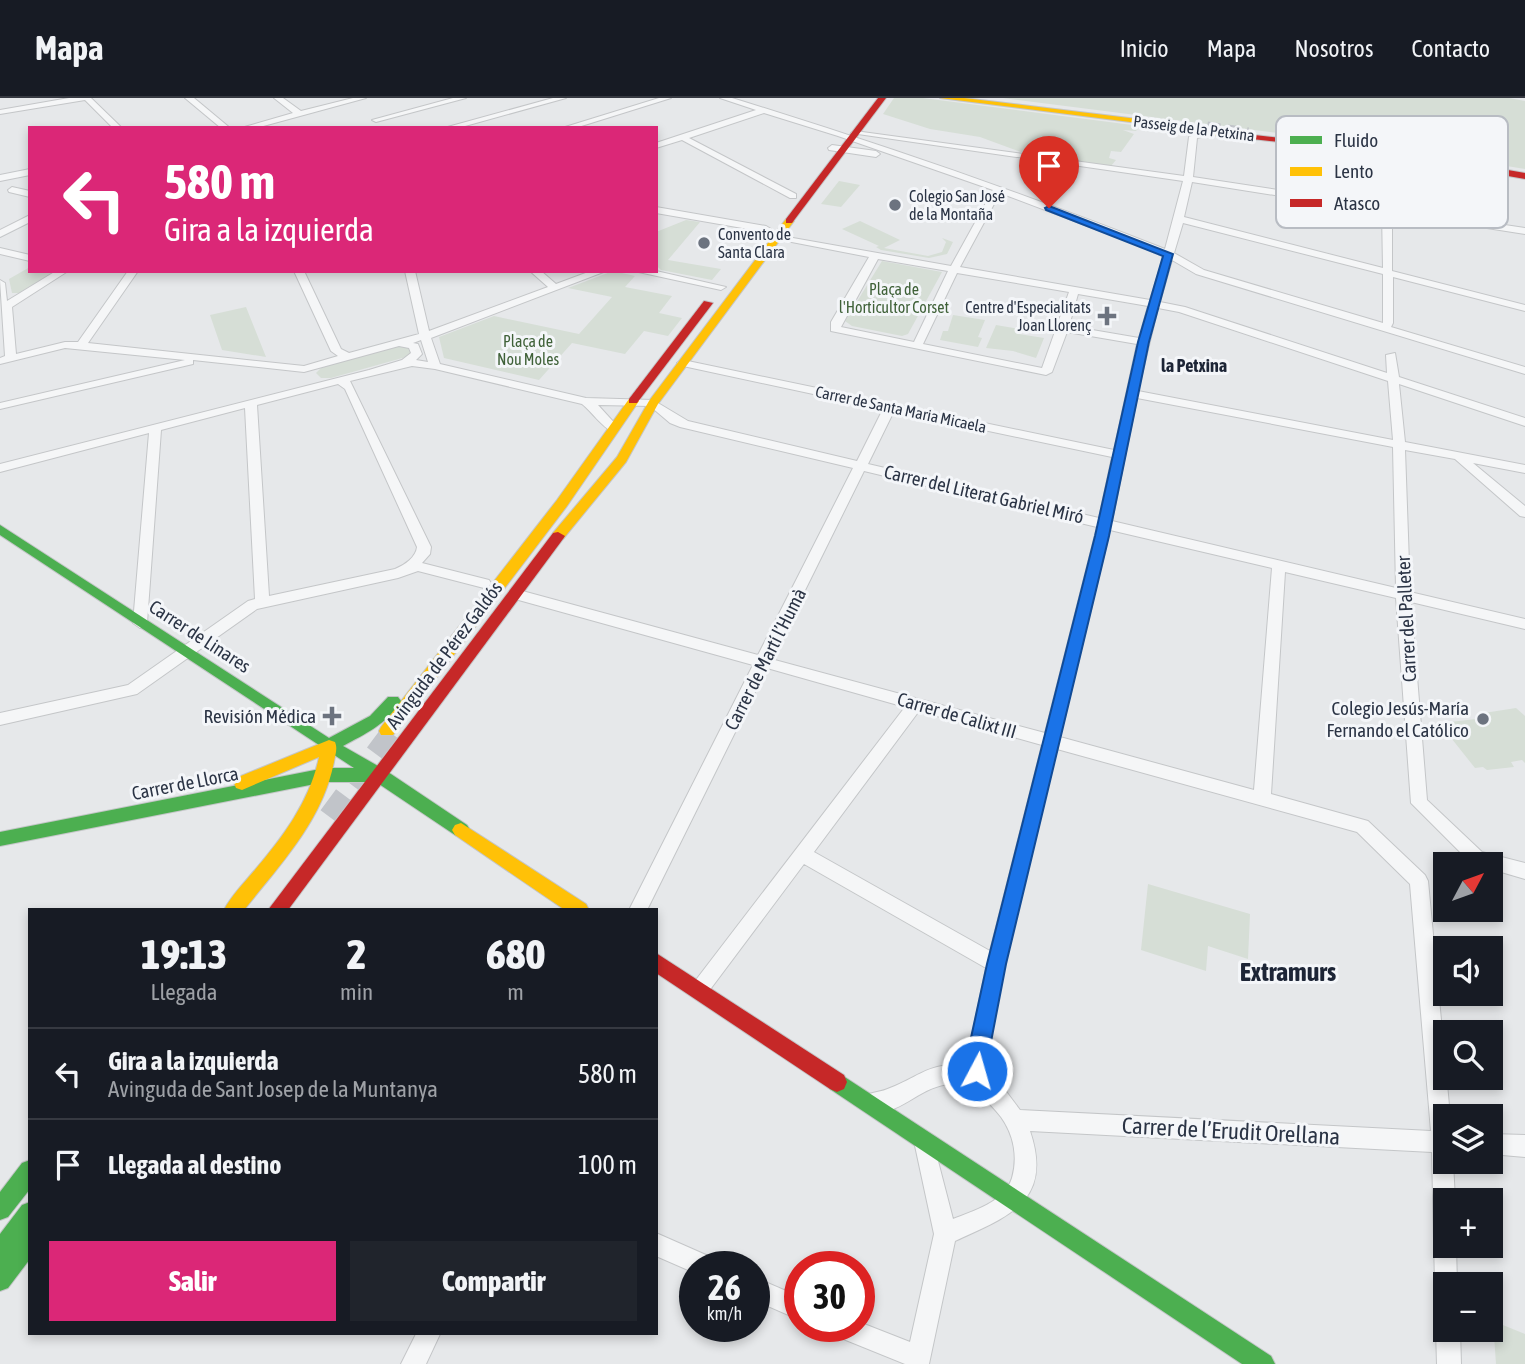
<!DOCTYPE html>
<html lang="es">
<meta charset="utf-8">
<style>
:root{--surface:#171b24;--page:#20242c;--text:#f1f3f6;--muted:#9ea1a6;--line:#363941;--accent:#db2777}
body{margin:0;font-family:"Asap Condensed",sans-serif;background:var(--page);color:var(--text);height:100vh;display:flex;flex-direction:column;font-size:26px;white-space:nowrap}
*{box-sizing:border-box;margin:0}
p{font-size:23px;color:var(--muted)}
.icon{flex:none;width:38px;height:38px;fill:none;stroke:currentColor;stroke-width:2;stroke-linecap:round;stroke-linejoin:round}
.map{position:relative;flex:1;overflow:hidden}
.sheet{position:absolute;left:28px;top:810px;width:630px;height:427px;display:flex;flex-direction:column;background:var(--surface);border-radius:0px;box-shadow:0 4px 10px #0003}
.sheet>*{flex:none}
.top-card{position:absolute;left:28px;top:28px;width:630px;height:147px;border-radius:0px;box-shadow:0 4px 10px #0003;background:#db2777;color:#fff;overflow:hidden}
.needle{width:46px;rotate:49deg}
.tools{position:absolute;left:1433px;top:754px;display:grid;gap:14px}
.tools a{display:grid;place-items:center;width:70px;height:70px;border-radius:0px;background:var(--surface);box-shadow:0 4px 10px #0003;font-size:35px}
.speed{position:absolute;left:679px;top:1153px;display:flex;gap:14px;font-size:35px;font-weight:700;text-align:center}
.speed>*{display:grid;place-content:center;width:91px;height:91px;border-radius:50%;background:var(--surface);box-shadow:0 4px 10px #0003;line-height:1}
.speed small{font-size:18px;font-weight:400}
.speed .limit{border:10px solid #d22;background:#fff;color:#111}
.pin{position:absolute;display:grid;place-items:center;width:60px;height:60px;color:#fff;margin:-72px -30px;border-radius:50% 50% 50% 0;rotate:-45deg;box-shadow:0 0 7px #0007}
.pin .icon{rotate:45deg}
.me{position:absolute;width:77px;margin:-38px;rotate:6deg;stroke-linejoin:round;filter:drop-shadow(0 0 5px #0008)}
.turn{display:flex;align-items:center;gap:24px;height:147px;padding:0 21px;font-size:32px}
.turn .icon{width:91px;height:91px;stroke-width:2.5}
.turn b{display:block;font-size:49px;line-height:60px}
.eta{display:flex;justify-content:space-evenly;align-items:center;height:119px;text-align:center}
.eta b{font-size:42px;font-weight:800;line-height:49px}
.cta{display:flex;gap:14px;margin-top:auto;padding:14px 21px}
.cta a{flex:1;height:80px;border-radius:0px;background:var(--accent);color:#fff;font-size:28px;font-weight:800;line-height:80px;text-align:center}
.cta a+a{background:var(--page);color:var(--text)}
ul{padding:0;list-style:none}
li{display:flex;align-items:center;gap:21px;height:91px;padding:0 21px;border-top:2px solid var(--line)}
li div{flex:1}
li b{display:block;font-size:26px}
li em{font-style:normal}
header{display:flex;align-items:center;gap:42px;box-sizing:border-box;height:98px;padding:0 35px;background:var(--surface);border-bottom:2px solid var(--line)}
header strong{font-size:33px}
nav{display:flex;gap:38px;margin-inline-start:auto;font-size:24px}
.map>svg:first-child{display:block}
.green{fill:#d6ded6}
.lines{fill:none;stroke-linecap:round;stroke-linejoin:round}
.primary-tunnel-far1{stroke:#c1c4c9;stroke-width:13;stroke-dasharray:13 7;stroke-linecap:butt}
.primary-tunnel{stroke:#c1c4c9;stroke-width:26;stroke-dasharray:26 13;stroke-linecap:butt}
.street-casing{stroke:#c4c6c8;stroke-width:2}
.fast-casing{stroke:#c4c6c8;stroke-width:2}
.slow-casing{stroke:#c4c6c8;stroke-width:2}
.jam-casing{stroke:#c4c6c8;stroke-width:2}
.street{fill:#f5f6f7;fill-rule:evenodd}
.fast{fill:#4caf50;fill-rule:evenodd}
.slow{fill:#ffc107;fill-rule:evenodd}
.jam{fill:#c62828;fill-rule:evenodd}
.route{fill:#1a73e8;stroke:#114b97;stroke-width:2}
.poi-dot{fill:#6c737f;stroke:#f4f6f9;stroke-width:2.5}
.labels{text-anchor:middle;dominant-baseline:central;stroke-width:6;stroke-linejoin:round;paint-order:stroke}
.far-street-label{font-size:16px;fill:#2b3445;stroke:#f4f6f9}
.far-poi-label{font-size:16px;fill:#2b3445;stroke:#f4f6f9;text-anchor:start}
.far-park-label{font-size:16px;fill:#3f6138;stroke:#f4f6f9}
.far-neighbourhood-label{font-size:18px;font-weight:bold;fill:#1d2536;stroke:#f4f6f9}
.street-label{font-size:19px;fill:#2b3445;stroke:#f4f6f9}
.poi-label{font-size:19px;fill:#2b3445;stroke:#f4f6f9;text-anchor:end}
.near-street-label{font-size:23px;fill:#2b3445;stroke:#f4f6f9}
.district-label{font-size:26px;font-weight:bold;fill:#1d2536;stroke:#f4f6f9}
.key{fill:#f4f6f9;stroke:#b8bcc3;stroke-width:2}
.key-label{font-size:19px;fill:#2b3445}
</style>
<header>
<strong>Mapa</strong>
<nav><a>Inicio</a><a>Mapa</a><a>Nosotros</a><a>Contacto</a></nav>
</header>
<div class="map">
<svg width="1525" height="1266" viewBox="0 0 1525 1266">
<rect width="100%" height="100%" fill="#e6e8ea"/>
<g class="green">
<polygon points="894,0 923,0 1140,28 1136,33 1123,32 1134,36 1121,54 1111,53 1109,60 1116,62 1111,68 1021,54 980,39 930,31 883,16"/>
<polygon points="1003,0 1509,0 1525,3 1525,71 1397,50"/>
<polygon points="839,83 860,87 841,109 821,106"/>
<polygon points="686,122 700,124 668,162 721,171 712,182 661,172 656,167 656,134"/>
<polygon points="860,123 900,142 884,150 928,158 942,154 946,144 942,140 953,144 947,156 929,160 881,152 876,149 879,148 842,131"/>
<polygon points="882,163 942,174 908,236 902,238 852,228 845,223"/>
<polygon points="30,169 30,173 55,173 19,195 12,195 9,181"/>
<polygon points="613,173 635,178 625,189 672,198 659,215 682,220 668,238 644,233 625,256 572,245 539,282 444,260 439,239 494,218 579,236 612,199 568,190"/>
<polygon points="246,209 266,259 222,252 210,217"/>
<polygon points="953,217 985,222 978,239 982,240 978,249 940,242 943,233 948,233"/>
<polygon points="996,227 1020,231 1019,236 1044,240 1036,260 1013,253 986,250"/>
<polygon points="398,248 409,248 413,254 406,259 331,280 321,280 316,275 323,268"/>
<polygon points="1516,610 1525,618 1525,665 1522,662 1511,664 1514,669 1487,672 1483,669 1475,670 1444,631 1453,630 1450,624 1476,621 1480,625 1490,624 1484,615"/>
<polygon points="1148,786 1250,816 1248,861 1208,848 1206,873 1141,852"/>
<polygon points="1493,1223 1525,1236 1525,1266 1496,1266"/>
</g>
<g class="lines">
<polyline class="primary-tunnel-far1" points="1207,30 1248,36"/>
<polyline class="primary-tunnel" points="331,720 394,635"/>
<g class="street-casing">
<g id="street">
<polygon points="69,0 91,0 122,30 113,30 85,2 0,16 0,12"/>
<polygon points="185,0 194,0 230,30 221,30"/>
<polygon points="274,0 283,0 301,13 353,0 366,0 256,30 241,30 293,15"/>
<polygon points="453,0 466,0 376,24 372,22"/>
<polygon points="553,0 566,0 458,30 444,30"/>
<polygon points="659,0 671,0 575,30 562,30"/>
<path d="M720,0H732C878,45 1023,95 1165,151L1183,83L851,35L855,33L1184,78L1189,39L1205,33L1208,37L1197,40L1193,79L1382,108L1377,69L1371,62L1354,55L1353,53L1357,50C1391,61 1387,78 1391,110L1525,130V136L1392,115V173L1525,207V213L1393,179V225L1391,229L1525,269V276L1196,176L1172,162L1160,204L1185,209L1387,275L1386,257L1395,255L1399,279L1525,320V328L1399,286L1405,344L1525,367V375L1473,365L1525,408V419L1520,418L1455,361L1405,352L1410,494L1525,521V531L1411,504L1427,702L1482,754L1525,765V781L1491,771V766L1471,765L1411,705L1396,500L1285,474L1271,696L1368,723L1425,777L1428,783L1450,1018H1446V1064H1453L1455,1102H1446V1148H1456L1457,1186H1446V1197L1438,1194L1435,1186L1432,1054L1030,1033C1054,1104 1007,1119 955,1143L929,1266H905L831,1236L828,1228H859V1224L910,1244L934,1136L914,1043L917,1036L924,1033L931,1036L953,1121C973,1113 1005,1104 1012,1080C1018,1059 1014,1037 1001,1019C940,940 909,1031 864,1012L861,1005L864,998C872,994 882,994 890,990C921,978 933,961 968,970L967,961L986,870L804,766L706,897L699,900L692,897L689,891L905,609L767,570L647,812H629L753,567L515,501L508,496L515,491L758,557L853,370L680,329L670,325L650,308L598,307L619,330L613,334C602,329 592,314 582,306L435,271L412,268L350,283L431,449L430,456L422,465L489,482L491,485L489,488L484,490L418,473L398,480L257,511L137,596L0,627V615L128,587L248,503L255,501L245,310L161,332L147,525L140,530L133,525L149,335L0,374V366L369,272L402,262L411,255L409,250L399,248L304,274L193,262V266L0,311V305L185,262L65,250L0,266V260L5,258L0,182L5,185L7,203L56,173H68L12,209L16,256L65,244H78L128,173H138L88,245L304,268L338,258L331,253L294,173H304L341,251L349,255L419,236L405,173H415L429,233L548,189L530,173H541L556,186L591,173H606L431,240L440,266L586,300L653,302L688,323L857,363L883,311L683,268L677,265L683,262L1114,352L1137,246L1067,234L1052,274L1046,277L831,233V224L869,159L771,140L776,137L951,168L993,92L838,38L764,15L689,40L796,96V100H790L682,42L656,50V45L756,12ZM1192,84L1382,114L1383,170L1184,119ZM1000,95L1164,157L1150,202L960,169ZM1183,125L1383,176V225L1204,172L1174,155ZM878,161L948,173L914,244L841,229ZM957,175L1069,194L1042,270L923,246ZM1078,196L1148,208L1139,240L1069,228ZM1158,210L1179,214L1388,283L1393,342L1138,293ZM421,242L428,264L416,262L422,256L418,246L413,245ZM338,286L345,291L417,449C416,459 405,467 395,471L269,498L257,307ZM1137,300L1393,349L1396,490L1112,423ZM894,313L1112,359L1099,420L868,366ZM864,373L1097,429L1045,635L771,561ZM1110,432L1272,470L1254,692L1060,639ZM919,613L1042,647L990,853L814,754ZM1057,651L1357,734L1410,786L1431,1033L1020,1012L1005,992L990,980L987,961L1005,866Z"/>
<polygon points="832,47 876,53 880,56 876,59 829,52 828,50"/>
<polygon points="30,71 30,77 0,83 0,77"/>
<polygon points="12,89 30,93 30,99 9,94 8,92"/>
<polygon points="656,109 766,128 771,131 766,134 656,115"/>
<polygon points="30,117 30,124 0,139 0,132"/>
<polygon points="0,150 30,157 30,163 0,156"/>
<polygon points="634,173 656,173 726,189 721,192"/>
<polygon points="1491,1036 1525,1037 1525,1059 1491,1056"/>
<polygon points="656,1135 715,1161 718,1169 695,1169 695,1175 656,1158"/>
<polygon points="754,1179 800,1199 800,1222 754,1202"/>
<polygon points="1446,1221 1446,1232 1460,1232 1461,1266 1437,1266 1436,1232 1440,1224"/>
<polygon points="416,1236 440,1236 426,1266 401,1266"/>
</g>
</g>
<g class="fast-casing">
<g id="fast">
<path d="M0,427L329,640L370,618L388,599H398L401,603C387,626 365,636 343,648L385,672L467,727L470,732L467,737L461,739L455,737L376,684H325L0,748V734L325,670H354L0,437Z"/>
<polygon points="837,974 1271,1258 1275,1266 1242,1266 830,991 827,984 830,977"/>
<polygon points="30,1062 30,1091 8,1119 0,1122 0,1094 22,1065"/>
<polygon points="30,1104 30,1161 8,1190 0,1193 0,1136 22,1107"/>
</g>
</g>
<g class="slow-casing">
<g id="slow">
<polygon points="940,0 964,0 1154,23 1232,36 1228,38 1205,37 1154,27"/>
<polygon points="786,121 794,123 658,306 626,364 563,441 553,441 553,435 617,359 649,303"/>
<polygon points="633,300 639,303 567,408 393,637 381,637 379,633 381,629 557,402 629,301"/>
<path d="M329,642L335,644C338,651 335,657 334,664C323,722 279,768 244,812H224C231,798 244,785 254,773C283,739 310,703 319,659L242,692L236,690L234,685L236,680Z"/>
<polygon points="461,725 586,806 589,812 565,812 455,737 452,732 455,727"/>
</g>
</g>
<g class="jam-casing">
<g id="jam">
<polygon points="878,0 886,0 792,125 786,125 786,121"/>
<polygon points="1228,34 1333,46 1383,55 1423,57 1525,75 1525,81 1423,63 1383,61 1333,50 1225,38 1225,34"/>
<polygon points="704,203 713,205 637,305 629,305 629,301"/>
<polygon points="558,434 565,438 563,441 288,812 268,812 553,435"/>
<polygon points="656,855 844,977 847,984 844,991 837,994 830,991 656,875"/>
</g>
</g>
<use href="#street" class="street"/>
<use href="#fast" class="fast"/>
<use href="#slow" class="slow"/>
<use href="#jam" class="jam"/>
</g>
<polygon class="route" points="1049,108 1173,156 1149,244 1109,438 1006,866 984,980 977,983 970,980 967,973 969,949 987,866 1095,438 1138,244 1163,158 1046,112 1045,110"/>
<g class="poi-dot">
<circle cx="895" cy="107" r="7"/>
<circle cx="704" cy="145" r="7"/>
<path d="M1103.5 207.5h7v7h7v7h-7v7h-7v-7h-7v-7h7z"/>
<path d="M328.5 607.5h7v7h7v7h-7v7h-7v-7h-7v-7h7z"/>
<circle cx="1483" cy="621" r="7"/>
</g>
<g class="labels">
<g class="far-street-label">
<text transform="translate(1194 30) rotate(7)">Passeig de la Petxina</text>
<text transform="translate(901 311) rotate(12)">Carrer de Santa Maria Micaela</text>
</g>
<g class="far-poi-label">
<text x="909" y="98">Colegio San José<tspan x="909" dy="18">de la Montaña</tspan></text>
<text x="718" y="136">Convento de<tspan x="718" dy="18">Santa Clara</tspan></text>
<text x="1091" y="209" text-anchor="end">Centre d'Especialitats<tspan x="1091" dy="18">Joan Llorenç</tspan></text>
</g>
<g class="far-park-label">
<text x="894" y="191">Plaça de<tspan x="894" dy="18">l'Horticultor Corset</tspan></text>
<text x="528" y="243">Plaça de<tspan x="528" dy="18">Nou Moles</tspan></text>
</g>
<g class="far-neighbourhood-label">
<text x="1194" y="267">la Petxina</text>
</g>
<g class="street-label">
<text transform="translate(984 396) rotate(13)">Carrer del Literat Gabriel Miró</text>
<text transform="translate(1406 521) rotate(-93)">Carrer del Palleter</text>
<text transform="translate(200 538) rotate(33)">Carrer de Linares</text>
<text transform="translate(444 557) rotate(-53)">Avinguda de Pérez Galdós</text>
<text transform="translate(765 561) rotate(-63)">Carrer de Martí l’Humà</text>
<text transform="translate(957 617) rotate(16)">Carrer de Calixt III</text>
<text transform="translate(185 685) rotate(-11)">Carrer de Llorca</text>
</g>
<g class="poi-label">
<text x="1469" y="610">Colegio Jesús-María<tspan x="1469" dy="22">Fernando el Católico</tspan></text>
<text x="316" y="618">Revisión Médica</text>
</g>
<g class="near-street-label">
<text transform="translate(1231 1033) rotate(3)">Carrer de l’Erudit Orellana</text>
</g>
<g class="district-label">
<text x="1288" y="874">Extramurs</text>
</g>
</g>
<rect x="1276" y="18" width="232" height="112" rx="10" class="key"/>
<rect x="1290" y="38" width="32" height="8" fill="#4caf50"/>
<rect x="1290" y="69" width="32" height="9" fill="#ffc107"/>
<rect x="1290" y="101" width="32" height="8" fill="#c62828"/>
<g class="key-label">
<text x="1334" y="49">Fluido</text>
<text x="1334" y="80">Lento</text>
<text x="1334" y="112">Atasco</text>
</g>
</svg>
<div class="tools">
<a><svg class="needle" viewBox="-14 -14 28 28"><path d="M0-13l5 13h-10z" fill="#e53935"/><path d="M0 13l5-13h-10z" fill="#9ea1a6"/></svg></a>
<a><svg class="icon" aria-label="sound" viewBox="0 0 24 24"><path d="M4 9h4l5-4v14l-5-4H4zM17 9q2 3 0 6"/></svg></a>
<a><svg class="icon" aria-label="search" viewBox="0 0 24 24"><circle cx="10" cy="10" r="6"/><path d="M15 15l6 6"/></svg></a>
<a><svg class="icon" aria-label="layers" viewBox="0 0 24 24"><path d="M12 4l9 5-9 5-9-5zM3 14l9 5 9-5"/></svg></a>
<a>+</a>
<a>−</a>
</div>
<div class="speed"><div>26<small>km/h</small></div><div class="limit">30</div></div>
<div class="pin" style="left:1049px;top:110px;background:#d93025"><svg class="icon" aria-label="arrive" viewBox="0 0 24 24"><path d="M6 21V4h12l-3 4 3 4H6"/></svg></div>
<svg class="me" style="left:977px;top:973px" viewBox="-20 -20 40 40"><circle r="17" fill="#1a73e8" stroke="#fff" stroke-width="3"/><path d="M0-11L8 9 0 5-8 9z" fill="#fff"/></svg>
<div class="top-card">
<div class="turn"><svg class="icon" aria-label="left" viewBox="0 0 24 24"><path d="M17 20v-9H6M10 6l-5 5 5 5"/></svg><div><b>580 m</b>Gira a la izquierda</div></div>
</div>
<section class="sheet">
<div class="eta">
<div><b>19:13</b><p>Llegada</p></div>
<div><b>2</b><p>min</p></div>
<div><b>680</b><p>m</p></div>
</div>
<ul>
<li><svg class="icon" aria-label="left" viewBox="0 0 24 24"><path d="M17 20v-9H6M10 6l-5 5 5 5"/></svg><div><b>Gira a la izquierda</b><p>Avinguda de Sant Josep de la Muntanya</p></div><em>580 m</em></li>
<li><svg class="icon" aria-label="arrive" viewBox="0 0 24 24"><path d="M6 21V4h12l-3 4 3 4H6"/></svg><div><b>Llegada al destino</b></div><em>100 m</em></li>
</ul>
<div class="cta"><a>Salir</a><a>Compartir</a></div>
</section>
</div>
